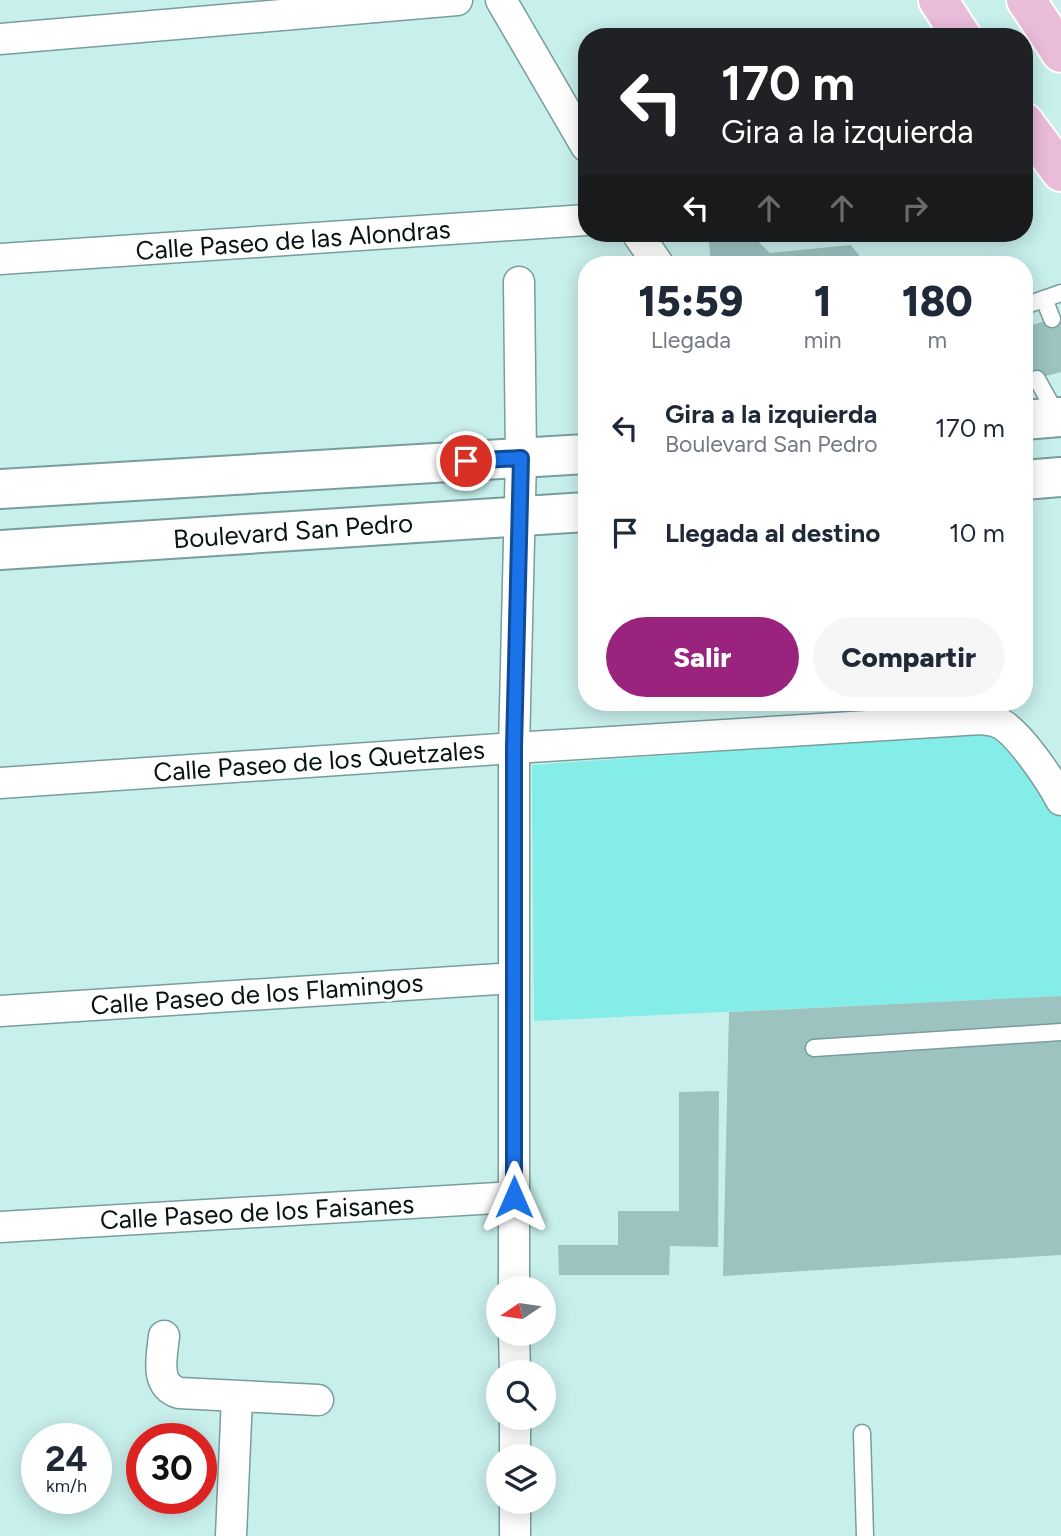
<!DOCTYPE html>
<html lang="es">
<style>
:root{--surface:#fff;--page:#f6f6f7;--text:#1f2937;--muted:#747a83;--accent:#9a237e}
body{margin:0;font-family:Figtree,sans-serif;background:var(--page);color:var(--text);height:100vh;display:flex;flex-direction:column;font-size:26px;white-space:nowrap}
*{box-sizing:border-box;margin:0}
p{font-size:23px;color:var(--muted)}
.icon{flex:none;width:38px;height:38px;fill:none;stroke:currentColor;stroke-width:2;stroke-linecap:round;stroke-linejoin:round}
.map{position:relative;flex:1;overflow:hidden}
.sheet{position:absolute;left:578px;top:256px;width:455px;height:455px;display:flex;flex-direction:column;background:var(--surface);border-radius:28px;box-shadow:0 4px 18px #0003}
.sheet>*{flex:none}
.top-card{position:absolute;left:578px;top:28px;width:455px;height:214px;border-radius:28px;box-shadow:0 4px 18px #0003;background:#202124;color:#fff;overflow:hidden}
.needle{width:46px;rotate:257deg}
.fabs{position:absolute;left:486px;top:1276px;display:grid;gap:14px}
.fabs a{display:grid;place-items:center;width:70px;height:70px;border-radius:50%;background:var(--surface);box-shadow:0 4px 18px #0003;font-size:35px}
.speed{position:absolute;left:21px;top:1423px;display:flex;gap:14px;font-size:35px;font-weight:700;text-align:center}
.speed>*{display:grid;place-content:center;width:91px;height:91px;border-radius:50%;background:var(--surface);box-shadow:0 4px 18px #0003;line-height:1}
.speed small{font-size:18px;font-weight:400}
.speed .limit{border:10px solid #d22;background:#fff;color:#111}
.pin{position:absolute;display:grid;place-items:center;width:60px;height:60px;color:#fff;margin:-30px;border:4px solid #fff;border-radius:50%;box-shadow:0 2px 7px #0007}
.me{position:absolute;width:77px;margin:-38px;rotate:0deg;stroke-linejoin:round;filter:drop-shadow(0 0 5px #0008)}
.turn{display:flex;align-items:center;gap:24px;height:147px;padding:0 28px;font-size:32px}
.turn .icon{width:91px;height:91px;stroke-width:2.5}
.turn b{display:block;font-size:49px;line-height:60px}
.lanes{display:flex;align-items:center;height:66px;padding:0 28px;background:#0003;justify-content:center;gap:35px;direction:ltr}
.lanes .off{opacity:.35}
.eta{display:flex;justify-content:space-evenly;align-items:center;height:119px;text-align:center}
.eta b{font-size:42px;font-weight:800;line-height:49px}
.button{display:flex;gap:14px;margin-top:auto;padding:14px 28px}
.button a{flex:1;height:80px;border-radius:42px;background:var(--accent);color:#fff;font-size:28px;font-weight:800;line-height:80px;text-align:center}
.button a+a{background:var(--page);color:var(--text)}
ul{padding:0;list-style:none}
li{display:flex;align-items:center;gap:21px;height:105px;padding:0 28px}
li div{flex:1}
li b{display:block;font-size:26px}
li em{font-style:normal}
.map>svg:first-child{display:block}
.green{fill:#84ede7}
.building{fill:#9cc3c0}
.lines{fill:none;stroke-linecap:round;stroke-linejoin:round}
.lane-casing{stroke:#789e9c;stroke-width:19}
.street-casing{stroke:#789e9c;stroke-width:33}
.secondary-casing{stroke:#789e9c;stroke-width:42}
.primary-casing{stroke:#fff;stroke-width:42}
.lane{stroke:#fff;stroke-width:16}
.street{stroke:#fff;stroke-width:30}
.secondary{stroke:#fff;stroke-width:38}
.primary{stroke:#e9bcda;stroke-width:38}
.route-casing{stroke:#114b97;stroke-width:18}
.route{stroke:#1a73e8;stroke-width:12}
.labels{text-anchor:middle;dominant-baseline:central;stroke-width:5;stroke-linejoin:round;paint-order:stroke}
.street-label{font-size:26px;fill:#061413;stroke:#fff}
</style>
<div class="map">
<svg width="1061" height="1536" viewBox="0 0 1061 1536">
<rect width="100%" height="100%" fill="#c7efec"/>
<polygon class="green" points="998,732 1050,796 1061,816 1061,996 534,1021 532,765"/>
<g class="building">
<polygon points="708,233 749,233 770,253 851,245 866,264 711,264"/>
<polygon points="1061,317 1061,372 1024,382 1024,327"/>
<polygon points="1061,996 1061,1255 723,1276 729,1012"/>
<polygon points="719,1091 718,1247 670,1246 669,1275 559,1275 558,1245 618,1245 618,1211 679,1211 679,1092"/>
</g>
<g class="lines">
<g class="lane-casing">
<g id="lane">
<polyline points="1044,299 1052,319"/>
<polyline points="1024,306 1061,293"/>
<polyline points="1037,379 1058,417"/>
<polyline points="814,1048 1061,1032"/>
<polyline points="862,1433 865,1536"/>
</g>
</g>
<g class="street-casing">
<g id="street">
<polyline points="501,0 586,146"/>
<polyline points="0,39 457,0"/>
<polyline points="637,233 658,264"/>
<polyline points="0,259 586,220"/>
<path d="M0,783L514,748L981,719C986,720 993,720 997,722C1017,729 1051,781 1061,800"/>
<polyline points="0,1011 513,978"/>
<polyline points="0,1227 514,1197"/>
<polyline points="514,1288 514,748 521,458 519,282"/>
<polyline points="514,1334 515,1372"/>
<path d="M164,1336C162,1357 154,1385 179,1393L318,1400"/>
<polyline points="515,1418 515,1456"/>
<polyline points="515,1502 515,1536"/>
<polyline points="231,1536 237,1397"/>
</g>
</g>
<g class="secondary-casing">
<g id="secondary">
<polyline points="1024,420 1061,417"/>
<polyline points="1024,480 1061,477"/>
<polyline points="0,489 586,454"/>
<polyline points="0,550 586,512"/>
</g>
</g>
<g class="primary-casing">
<g id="primary">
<polyline points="938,0 962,37"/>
<polyline points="1026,0 1061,53"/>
<polyline points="1024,122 1061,172"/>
</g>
</g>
<use href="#lane" class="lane"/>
<use href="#street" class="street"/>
<use href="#secondary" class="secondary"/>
<use href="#primary" class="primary"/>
</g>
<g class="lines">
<g class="route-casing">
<polyline id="route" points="466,461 521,458 514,748 514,1197"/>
</g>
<use href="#route" class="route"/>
</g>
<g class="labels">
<g class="street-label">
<text transform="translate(293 240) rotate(-4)">Calle Paseo de las Alondras</text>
<text transform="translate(293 531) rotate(-4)">Boulevard San Pedro</text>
<text transform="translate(319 761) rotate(-4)">Calle Paseo de los Quetzales</text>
<text transform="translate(257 994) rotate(-4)">Calle Paseo de los Flamingos</text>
<text transform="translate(257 1212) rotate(-3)">Calle Paseo de los Faisanes</text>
</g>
</g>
</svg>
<div class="fabs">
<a><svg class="needle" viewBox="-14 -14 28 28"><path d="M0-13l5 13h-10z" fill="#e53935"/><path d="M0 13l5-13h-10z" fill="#747a83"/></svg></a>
<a><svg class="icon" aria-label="search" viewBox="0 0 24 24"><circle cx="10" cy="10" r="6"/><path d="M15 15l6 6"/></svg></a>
<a><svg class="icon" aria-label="layers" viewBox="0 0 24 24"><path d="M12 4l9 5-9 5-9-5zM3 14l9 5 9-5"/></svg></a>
</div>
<div class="speed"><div>24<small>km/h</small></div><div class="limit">30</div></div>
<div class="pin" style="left:466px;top:461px;background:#d93025"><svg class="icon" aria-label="arrive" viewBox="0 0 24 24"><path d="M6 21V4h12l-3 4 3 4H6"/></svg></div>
<svg class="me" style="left:514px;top:1197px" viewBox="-20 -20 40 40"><path d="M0-17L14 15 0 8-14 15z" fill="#1a73e8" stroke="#fff" stroke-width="4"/></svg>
<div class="top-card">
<div class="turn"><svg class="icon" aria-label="left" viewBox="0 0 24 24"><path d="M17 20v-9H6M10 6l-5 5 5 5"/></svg><div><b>170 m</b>Gira a la izquierda</div></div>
<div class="lanes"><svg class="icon" aria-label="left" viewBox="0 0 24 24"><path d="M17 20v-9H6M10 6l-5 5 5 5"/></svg><svg class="icon off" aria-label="ahead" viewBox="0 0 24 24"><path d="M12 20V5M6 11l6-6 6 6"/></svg><svg class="icon off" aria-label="ahead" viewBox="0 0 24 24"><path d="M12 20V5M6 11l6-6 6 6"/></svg><svg class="icon off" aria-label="right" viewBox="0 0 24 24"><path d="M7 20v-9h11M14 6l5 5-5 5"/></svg></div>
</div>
<section class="sheet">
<div class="eta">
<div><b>15:59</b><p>Llegada</p></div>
<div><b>1</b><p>min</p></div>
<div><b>180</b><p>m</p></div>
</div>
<ul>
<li><svg class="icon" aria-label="left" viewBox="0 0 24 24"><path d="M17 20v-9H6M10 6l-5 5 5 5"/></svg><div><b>Gira a la izquierda</b><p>Boulevard San Pedro</p></div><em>170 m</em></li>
<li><svg class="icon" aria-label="arrive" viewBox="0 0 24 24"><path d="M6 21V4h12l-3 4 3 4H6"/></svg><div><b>Llegada al destino</b></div><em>10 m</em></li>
</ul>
<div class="button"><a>Salir</a><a>Compartir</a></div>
</section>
</div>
